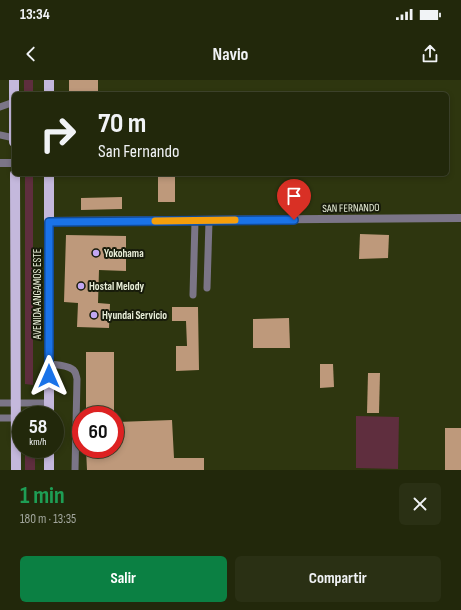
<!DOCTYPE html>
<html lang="es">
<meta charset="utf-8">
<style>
:root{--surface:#22280b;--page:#2a3014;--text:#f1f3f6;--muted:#a2a69d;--line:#3f442c;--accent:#0b8043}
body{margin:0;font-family:"Sofia Sans Condensed",sans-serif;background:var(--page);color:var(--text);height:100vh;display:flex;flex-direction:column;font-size:15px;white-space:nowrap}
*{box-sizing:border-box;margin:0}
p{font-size:13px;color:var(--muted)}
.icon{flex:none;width:22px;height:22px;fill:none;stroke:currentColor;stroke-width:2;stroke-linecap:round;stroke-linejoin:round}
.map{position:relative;height:390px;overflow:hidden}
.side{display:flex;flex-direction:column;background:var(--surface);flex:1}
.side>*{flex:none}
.banner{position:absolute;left:12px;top:12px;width:437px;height:84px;border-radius:6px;box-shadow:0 2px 6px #0003,0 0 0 1px var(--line);background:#22280b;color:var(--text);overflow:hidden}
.speed{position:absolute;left:12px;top:326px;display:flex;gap:8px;font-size:20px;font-weight:700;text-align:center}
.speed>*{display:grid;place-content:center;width:52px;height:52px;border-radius:50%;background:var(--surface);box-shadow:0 2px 6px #0003,0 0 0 1px var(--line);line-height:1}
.speed small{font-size:10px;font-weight:400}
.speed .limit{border:6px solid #d22;background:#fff;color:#111}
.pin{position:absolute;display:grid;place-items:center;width:34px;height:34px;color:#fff;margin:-41px -17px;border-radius:50% 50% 50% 0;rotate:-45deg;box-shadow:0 0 4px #0007}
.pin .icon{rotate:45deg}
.me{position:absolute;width:44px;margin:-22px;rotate:0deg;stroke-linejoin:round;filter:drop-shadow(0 0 3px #0008)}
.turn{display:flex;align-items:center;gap:14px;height:84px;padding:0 20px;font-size:18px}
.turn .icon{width:52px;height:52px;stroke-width:2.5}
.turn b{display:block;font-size:28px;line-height:34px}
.round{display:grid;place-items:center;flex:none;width:42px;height:42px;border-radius:6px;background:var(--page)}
.overview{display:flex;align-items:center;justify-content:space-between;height:68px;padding:0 20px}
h1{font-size:24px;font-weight:700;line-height:30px;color:#1e9e55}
.action{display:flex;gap:8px;margin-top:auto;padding:8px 20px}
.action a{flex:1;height:46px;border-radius:6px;background:var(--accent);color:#fff;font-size:16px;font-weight:700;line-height:46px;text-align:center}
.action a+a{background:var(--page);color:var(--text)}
.status{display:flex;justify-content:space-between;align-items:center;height:28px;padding:0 20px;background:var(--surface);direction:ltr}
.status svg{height:11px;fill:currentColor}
header{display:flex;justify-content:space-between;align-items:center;height:52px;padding:0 20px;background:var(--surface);font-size:18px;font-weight:700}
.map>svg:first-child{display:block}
.green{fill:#5f2e3e}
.building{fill:#be997b}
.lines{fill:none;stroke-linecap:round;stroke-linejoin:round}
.service{stroke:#7b7587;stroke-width:7}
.minor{stroke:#7b7587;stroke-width:8}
.primary{stroke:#c4b8dc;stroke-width:10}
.route-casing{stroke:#114b97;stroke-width:10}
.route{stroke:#1a73e8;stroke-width:7}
.slow{stroke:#f59e0b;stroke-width:7}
.poi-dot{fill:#c2a7f2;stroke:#181c0b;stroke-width:1.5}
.labels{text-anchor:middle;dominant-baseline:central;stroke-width:4;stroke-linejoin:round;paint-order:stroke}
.street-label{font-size:11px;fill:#e9efd9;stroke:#181c0b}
.poi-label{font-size:11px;font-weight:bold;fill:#e9efd9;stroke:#181c0b;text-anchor:start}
</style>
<div class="status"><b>13:34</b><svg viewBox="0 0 49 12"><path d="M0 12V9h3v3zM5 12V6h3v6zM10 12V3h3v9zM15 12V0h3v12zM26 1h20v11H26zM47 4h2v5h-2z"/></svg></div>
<header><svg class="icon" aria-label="back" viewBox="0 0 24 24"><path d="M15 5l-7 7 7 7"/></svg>Navio<svg class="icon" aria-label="share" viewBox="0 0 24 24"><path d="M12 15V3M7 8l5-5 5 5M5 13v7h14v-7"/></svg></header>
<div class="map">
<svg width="461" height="390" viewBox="0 0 461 390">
<rect width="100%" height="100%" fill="#2e360f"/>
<g class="green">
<rect x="24" y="0" width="9" height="14"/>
<polygon points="25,94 33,94 33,305 25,304"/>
<polygon points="356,336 399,337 398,389 356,388"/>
<rect x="25" y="369" width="10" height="21"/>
</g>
<g class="building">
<rect x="69" y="0" width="29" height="14"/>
<rect x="158" y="94" width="17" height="28"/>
<polygon points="122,117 122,129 81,130 81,118"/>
<polygon points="360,154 389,155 388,178 359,179"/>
<polygon points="66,155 126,156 126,191 99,190 98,223 110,224 109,248 77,247 78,223 64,222"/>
<polygon points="172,227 198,227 199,290 176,291 176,266 187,266 186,241 172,241"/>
<polygon points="289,238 290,268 253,268 253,239"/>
<rect x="86" y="272" width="28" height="63"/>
<polygon points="320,284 333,284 334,307 320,308"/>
<polygon points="368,293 380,293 379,333 367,333"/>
<polygon points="172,340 174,378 204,378 204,390 87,390 86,369 118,369 117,342"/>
<rect x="445" y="348" width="16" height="42"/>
</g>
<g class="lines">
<g class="service">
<polyline points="0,27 14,22"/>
<polyline points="0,55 14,58"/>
<polyline points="207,208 209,141"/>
<polyline points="193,215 195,141"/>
<path d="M49,284C56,285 66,285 72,289C76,291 76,295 77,299L75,390"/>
<polyline points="0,323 49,323"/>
<polyline points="0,338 21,338"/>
</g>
<g class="minor">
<polyline points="0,83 14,83"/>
<polyline points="49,141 461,138"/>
</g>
<g class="primary">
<polyline points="14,0 14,62"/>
<polyline points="49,14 49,0"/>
<polyline points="15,94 16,390"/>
<polyline points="49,94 49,335"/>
<polyline points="49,369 49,390"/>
</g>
</g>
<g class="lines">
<g class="route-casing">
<polyline id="route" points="49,296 49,142 294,140"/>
</g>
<use href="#route" class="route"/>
<polyline class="slow" points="155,141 235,140"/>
</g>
<g class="poi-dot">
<circle cx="96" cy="173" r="4"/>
<circle cx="81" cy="206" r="4"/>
<circle cx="94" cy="235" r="4"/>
</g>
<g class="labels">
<g class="street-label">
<text transform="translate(351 128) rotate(-1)">SAN FERNANDO</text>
<text transform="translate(37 214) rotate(-90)">AVENIDA ANGAMOS ESTE</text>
</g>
<g class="poi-label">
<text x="104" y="173">Yokohama</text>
<text x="89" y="206">Hostal Melody</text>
<text x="102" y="235">Hyundai Servicio</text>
</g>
</g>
</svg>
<div class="speed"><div>58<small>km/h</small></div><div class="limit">60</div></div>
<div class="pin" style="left:294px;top:140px;background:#d93025"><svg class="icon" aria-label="arrive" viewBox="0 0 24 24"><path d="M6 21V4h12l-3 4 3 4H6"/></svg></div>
<svg class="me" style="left:49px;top:296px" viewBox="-20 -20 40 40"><path d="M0-17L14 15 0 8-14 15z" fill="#1a73e8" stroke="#fff" stroke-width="4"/></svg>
<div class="banner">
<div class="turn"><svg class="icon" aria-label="right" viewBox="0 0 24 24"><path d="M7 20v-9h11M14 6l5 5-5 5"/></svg><div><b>70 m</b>San Fernando</div></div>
</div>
</div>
<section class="side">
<div class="overview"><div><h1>1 min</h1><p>180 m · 13:35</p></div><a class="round"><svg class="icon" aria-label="close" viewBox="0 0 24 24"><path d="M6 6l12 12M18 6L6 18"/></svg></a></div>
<div class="action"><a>Salir</a><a>Compartir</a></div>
</section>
